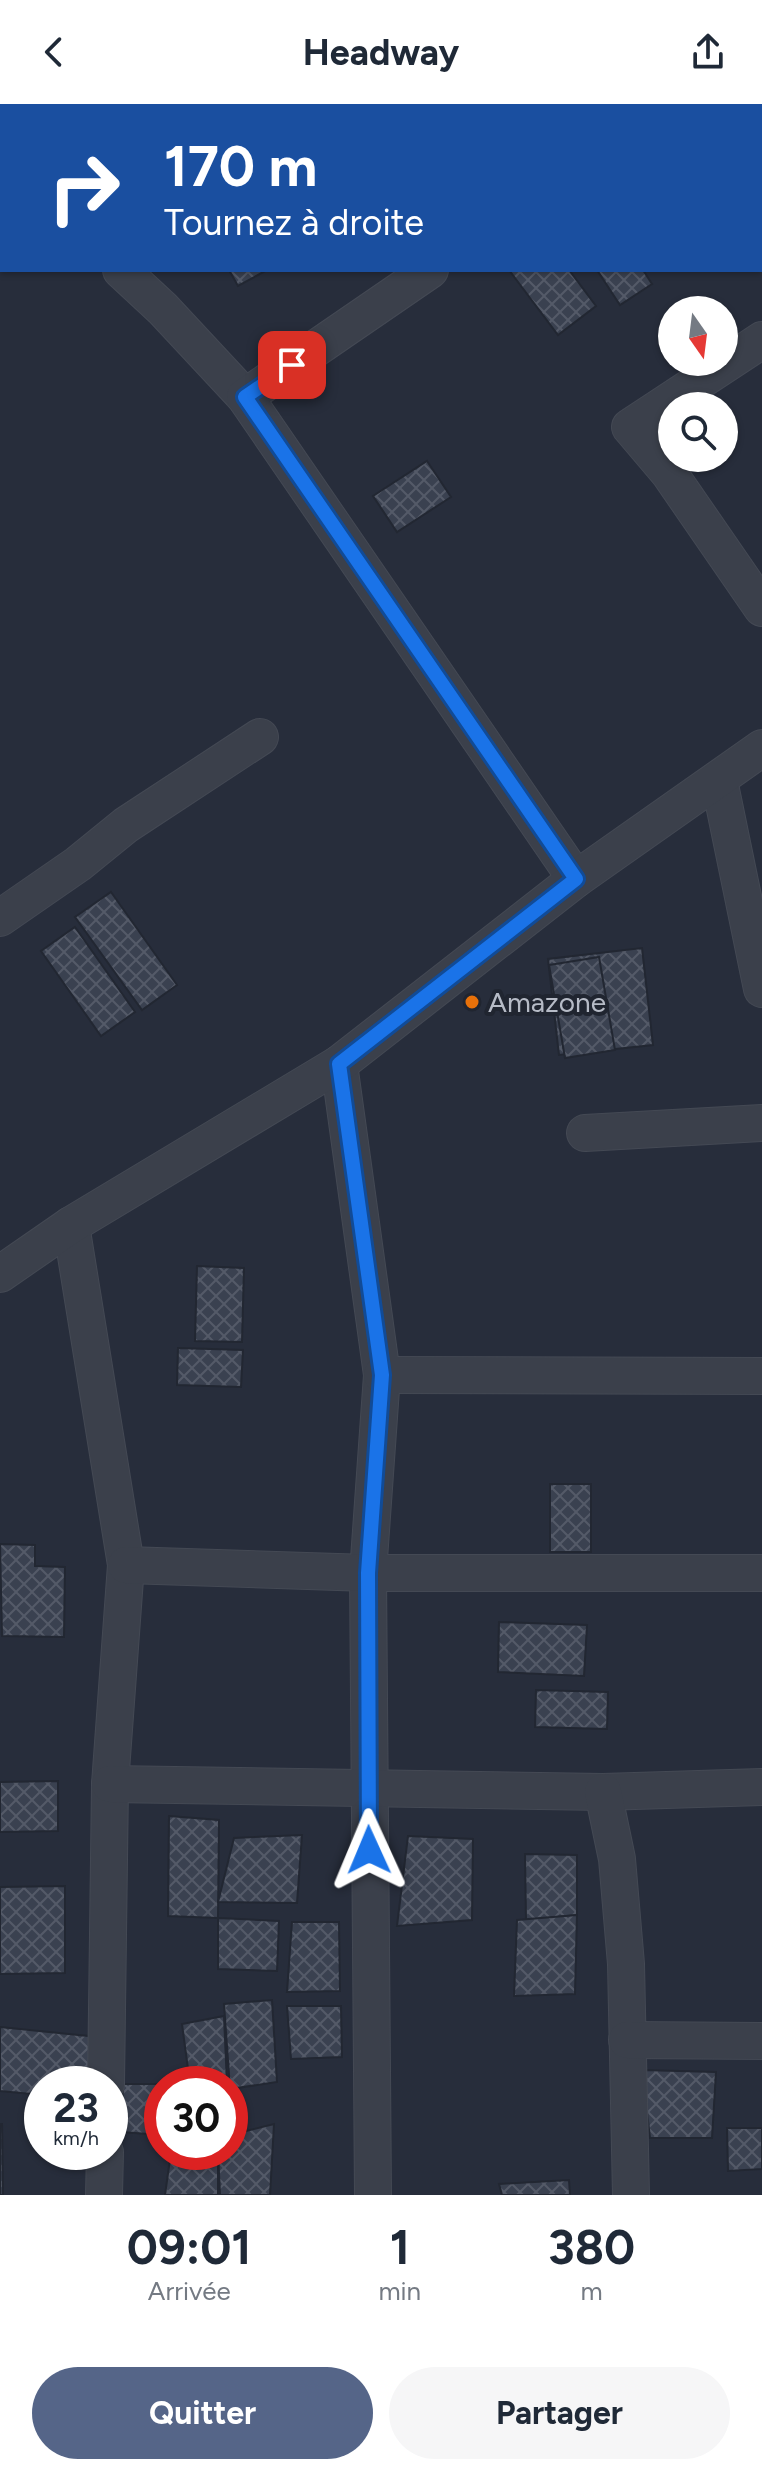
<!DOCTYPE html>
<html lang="fr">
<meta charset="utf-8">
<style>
:root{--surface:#fff;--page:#f6f6f7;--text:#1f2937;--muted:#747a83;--accent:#556588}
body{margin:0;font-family:Figtree,sans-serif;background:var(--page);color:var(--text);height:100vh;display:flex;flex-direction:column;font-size:30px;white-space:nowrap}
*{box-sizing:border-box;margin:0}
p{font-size:26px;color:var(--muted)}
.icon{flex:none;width:44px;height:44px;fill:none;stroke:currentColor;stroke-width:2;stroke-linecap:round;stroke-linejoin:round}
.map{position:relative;height:2091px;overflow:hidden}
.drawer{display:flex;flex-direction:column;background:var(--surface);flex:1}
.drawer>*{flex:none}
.top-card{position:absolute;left:0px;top:0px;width:762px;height:168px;box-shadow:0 2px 6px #0004;background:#1a4fa0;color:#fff;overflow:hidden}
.needle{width:52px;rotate:166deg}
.tools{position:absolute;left:658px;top:192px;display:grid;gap:16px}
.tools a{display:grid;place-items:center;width:80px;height:80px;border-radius:50%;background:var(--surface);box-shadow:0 2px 6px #0004;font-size:40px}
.speed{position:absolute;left:24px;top:1962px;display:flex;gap:16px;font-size:40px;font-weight:700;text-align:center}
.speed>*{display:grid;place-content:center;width:104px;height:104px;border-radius:50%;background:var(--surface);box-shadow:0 2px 6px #0004;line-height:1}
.speed small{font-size:20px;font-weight:400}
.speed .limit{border:12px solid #d22;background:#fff;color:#111}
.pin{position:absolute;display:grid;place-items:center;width:68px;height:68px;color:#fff;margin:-34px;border-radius:16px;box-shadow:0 4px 12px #0006}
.me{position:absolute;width:88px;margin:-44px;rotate:359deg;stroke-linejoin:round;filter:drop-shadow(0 0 6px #0008)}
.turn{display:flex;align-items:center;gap:28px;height:168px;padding:0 32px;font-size:36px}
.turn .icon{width:104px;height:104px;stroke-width:2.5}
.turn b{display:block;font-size:56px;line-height:68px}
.eta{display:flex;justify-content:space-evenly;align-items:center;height:136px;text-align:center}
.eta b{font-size:48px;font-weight:700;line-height:56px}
.action{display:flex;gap:16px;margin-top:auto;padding:16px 32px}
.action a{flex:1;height:92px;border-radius:48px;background:var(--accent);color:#fff;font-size:32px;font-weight:700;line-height:92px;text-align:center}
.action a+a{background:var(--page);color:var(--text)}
header{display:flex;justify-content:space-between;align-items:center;height:104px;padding:0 32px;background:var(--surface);font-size:36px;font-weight:700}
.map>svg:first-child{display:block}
.building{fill:url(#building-cross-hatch);stroke:#222732;stroke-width:2}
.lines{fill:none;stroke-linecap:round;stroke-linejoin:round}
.minor-casing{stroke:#444954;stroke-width:38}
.minor{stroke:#3b404b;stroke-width:36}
.route-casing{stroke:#114b97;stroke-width:20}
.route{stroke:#1a73e8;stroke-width:14}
.food-dot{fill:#e8710a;stroke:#202530;stroke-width:3}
.labels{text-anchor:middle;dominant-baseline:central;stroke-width:8;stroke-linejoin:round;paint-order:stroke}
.poi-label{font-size:28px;fill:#b6bbc6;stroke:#202530;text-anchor:start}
</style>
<header><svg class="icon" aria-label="back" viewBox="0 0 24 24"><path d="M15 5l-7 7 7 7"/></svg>Headway<svg class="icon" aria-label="share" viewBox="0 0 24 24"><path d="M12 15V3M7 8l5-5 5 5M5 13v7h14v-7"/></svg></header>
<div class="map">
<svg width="762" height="2091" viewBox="0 0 762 2091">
<defs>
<pattern id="building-cross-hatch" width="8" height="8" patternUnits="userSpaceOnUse" patternTransform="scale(2)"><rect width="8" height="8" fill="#3a4150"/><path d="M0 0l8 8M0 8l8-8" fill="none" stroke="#545a68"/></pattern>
</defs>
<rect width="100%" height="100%" fill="#272d3b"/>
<g class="building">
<polygon points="303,0 331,0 332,2 300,2"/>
<polygon points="762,54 762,87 760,84"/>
<polygon points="229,166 267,166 238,182"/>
<polygon points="509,166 569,166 596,202 558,231"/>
<polygon points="597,166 643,166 652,180 620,201"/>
<polygon points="427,357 451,393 397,428 373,392"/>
<polygon points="111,788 177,881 142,906 75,813"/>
<polygon points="75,823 135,908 101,932 41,847"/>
<polygon points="642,844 653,941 559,951 548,855"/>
<polygon points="599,853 615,946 565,954 549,861"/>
<polygon points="197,1162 244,1164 242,1238 195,1237"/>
<polygon points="178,1244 243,1246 241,1283 177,1281"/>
<rect x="550" y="1380" width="41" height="68"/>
<polygon points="0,1440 35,1441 35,1462 65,1463 64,1533 2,1532"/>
<polygon points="499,1518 587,1521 584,1572 498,1568"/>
<polygon points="536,1586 608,1588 607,1625 535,1623"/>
<polygon points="58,1677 58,1727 0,1728 0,1678"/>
<polygon points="169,1712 219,1716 218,1814 168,1812"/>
<polygon points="302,1731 297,1799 218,1798 234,1734"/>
<polygon points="408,1732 473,1735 472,1816 397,1822"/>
<polygon points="525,1750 577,1751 577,1811 526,1816"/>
<polygon points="65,1782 65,1869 0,1870 0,1783"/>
<polygon points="577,1811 575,1890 514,1892 517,1816"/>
<polygon points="218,1814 279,1817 277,1867 218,1865"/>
<polygon points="292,1818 339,1818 340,1887 287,1888"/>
<polygon points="272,1896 277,1978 230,1985 224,1900"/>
<polygon points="287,1902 341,1902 342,1953 291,1955"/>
<polygon points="224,1912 227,1980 190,1980 182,1920"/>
<polygon points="0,1923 98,1933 93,1980 42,1980 42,1991 0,1987"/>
<polygon points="642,1966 716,1968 712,2034 650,2034"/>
<polygon points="123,1980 176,1980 162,1980 162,2031 121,2028"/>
<polygon points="0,2020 2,2020 3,2091 0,2091"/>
<polygon points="274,2020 270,2091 220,2091 218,2048 230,2048 230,2031"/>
<polygon points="727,2024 762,2024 762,2065 728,2067"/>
<polygon points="171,2048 218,2048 218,2091 165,2091"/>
<polygon points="569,2076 570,2091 502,2091 499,2080"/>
</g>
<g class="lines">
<g class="minor-casing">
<g id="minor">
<polyline points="10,0 11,2"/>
<polyline points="220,2 223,0"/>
<polyline points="669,2 672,0"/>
<polyline points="121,166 163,205 245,293 576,775"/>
<polyline points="762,236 630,323 669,369 762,504"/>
<polyline points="245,293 430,166"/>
<polyline points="719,676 762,885"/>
<polyline points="0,814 78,760 126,721 260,633"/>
<polyline points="339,960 382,1271 368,1469 373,2091"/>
<polyline points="585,1029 762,1019"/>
<polyline points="71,1121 126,1461 110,1680 106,1980"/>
<polyline points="0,1170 71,1121 339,960 576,775 762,644"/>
<polyline points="382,1271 762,1272"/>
<polyline points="126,1461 368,1469 762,1469"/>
<polyline points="110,1680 603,1688 762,1683"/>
<polyline points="603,1688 617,1755 626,1860 631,2091"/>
<polyline points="627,1936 762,1937"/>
<polyline points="104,2091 105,2048"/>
</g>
</g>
<use href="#minor" class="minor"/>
</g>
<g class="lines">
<g class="route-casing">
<polyline id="route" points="292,261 245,293 576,775 339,960 382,1271 368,1469 369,1746"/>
</g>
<use href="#route" class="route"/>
</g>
<circle class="food-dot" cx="472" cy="898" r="8"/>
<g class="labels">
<g class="poi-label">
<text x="488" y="898">Amazone</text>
</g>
</g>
</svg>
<div class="tools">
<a><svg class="needle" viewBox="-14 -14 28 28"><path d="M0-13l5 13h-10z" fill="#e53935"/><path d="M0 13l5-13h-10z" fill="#747a83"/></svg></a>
<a><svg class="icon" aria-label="search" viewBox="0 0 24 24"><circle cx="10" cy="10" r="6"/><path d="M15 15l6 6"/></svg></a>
</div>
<div class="speed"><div>23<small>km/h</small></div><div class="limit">30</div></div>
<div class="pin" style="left:292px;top:261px;background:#d93025"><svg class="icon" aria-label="arrive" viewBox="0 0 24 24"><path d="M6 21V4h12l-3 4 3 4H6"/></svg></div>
<svg class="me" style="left:369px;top:1746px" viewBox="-20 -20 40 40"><path d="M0-17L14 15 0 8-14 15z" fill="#1a73e8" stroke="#fff" stroke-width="4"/></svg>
<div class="top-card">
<div class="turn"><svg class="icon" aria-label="right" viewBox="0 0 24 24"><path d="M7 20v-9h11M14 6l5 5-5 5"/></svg><div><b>170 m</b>Tournez à droite</div></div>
</div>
</div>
<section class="drawer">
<div class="eta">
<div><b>09:01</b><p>Arrivée</p></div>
<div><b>1</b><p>min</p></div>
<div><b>380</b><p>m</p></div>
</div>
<div class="action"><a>Quitter</a><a>Partager</a></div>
</section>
